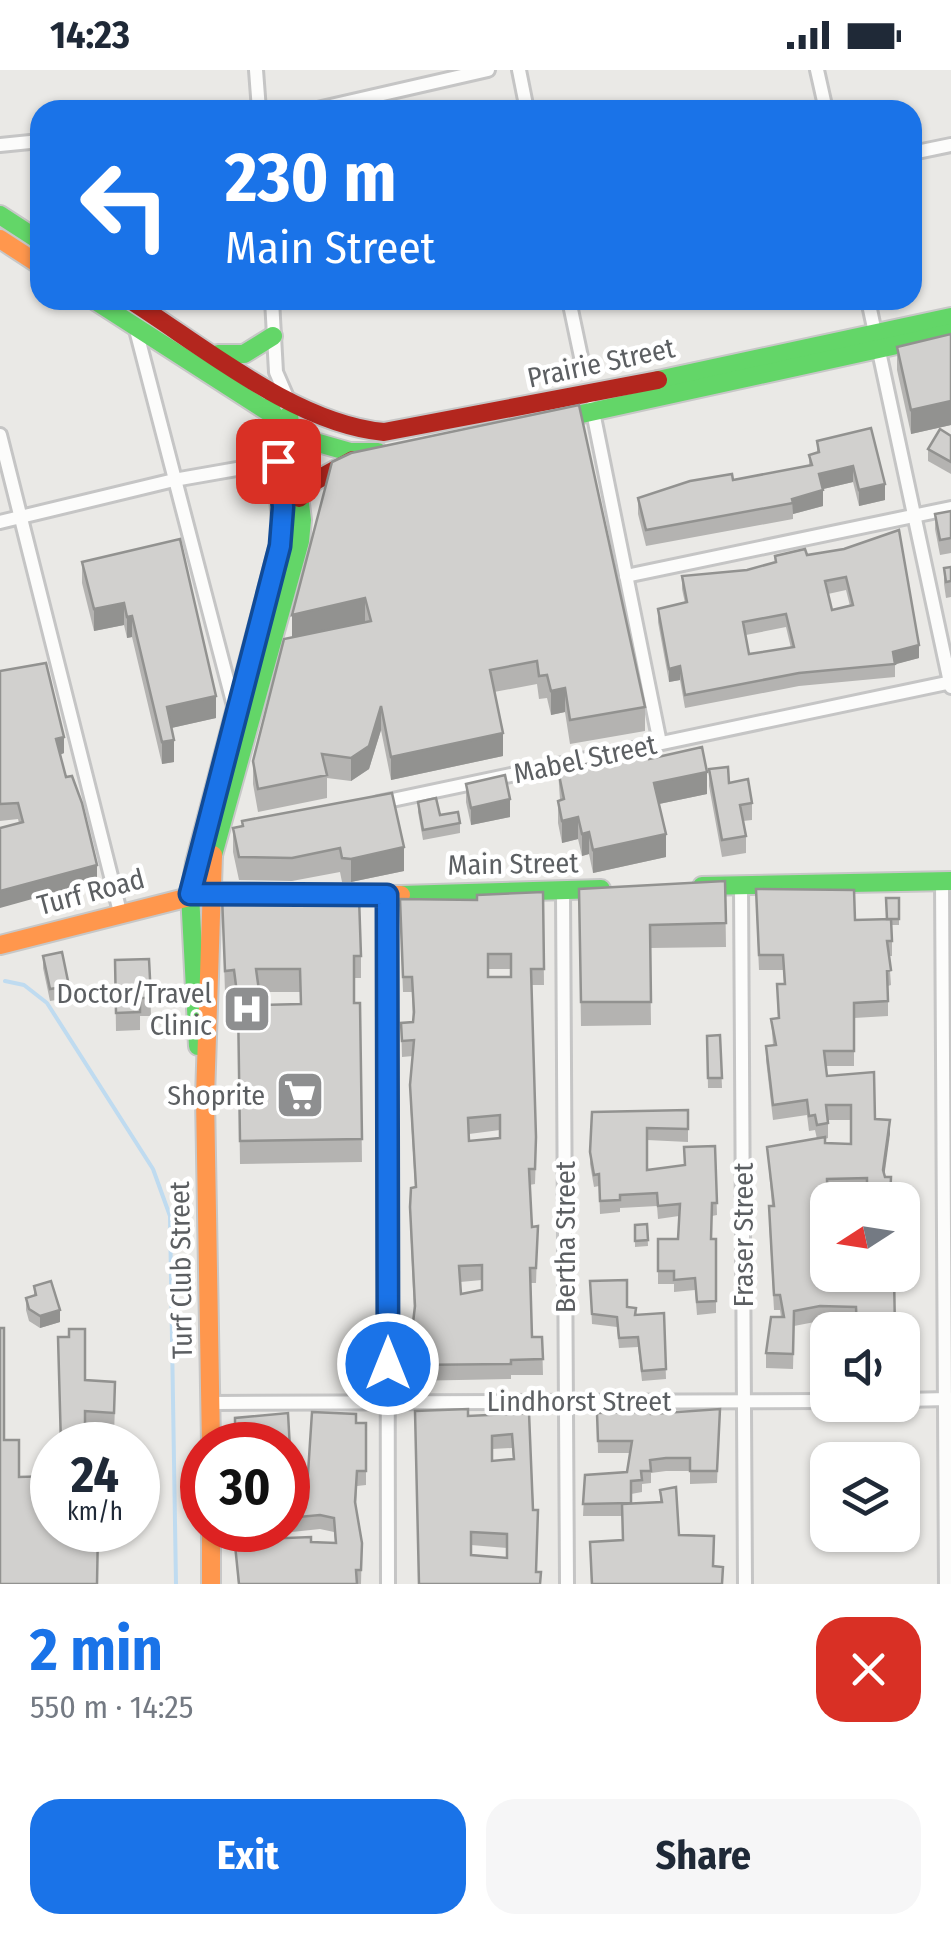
<!DOCTYPE html>
<meta charset="utf-8">
<style>
:root{--surface:#fff;--page:#f6f6f7;--text:#1f2937;--muted:#747a83;--accent:#1a73e8}
body{margin:0;font-family:"Fira Sans Condensed",sans-serif;background:var(--page);color:var(--text);height:100vh;display:flex;flex-direction:column;font-size:38px;white-space:nowrap}
*{box-sizing:border-box;margin:0}
p{font-size:32px;color:var(--muted)}
.icon{flex:none;width:55px;height:55px;fill:none;stroke:currentColor;stroke-width:2;stroke-linecap:round;stroke-linejoin:round}
.map{position:relative;height:1514px;overflow:hidden}
.sheet{display:flex;flex-direction:column;background:var(--surface);flex:1}
.sheet>*{flex:none}
.top-card{position:absolute;left:30px;top:30px;width:892px;height:210px;border-radius:30px;box-shadow:0 2px 8px #0004;background:#1a73e8;color:#fff;overflow:hidden}
.needle{width:65px;rotate:258deg}
.tools{position:absolute;left:810px;top:1112px;display:grid;gap:20px}
.tools a{display:grid;place-items:center;width:110px;height:110px;border-radius:20px;background:var(--surface);box-shadow:0 2px 8px #0004;font-size:50px}
.speed{position:absolute;left:30px;top:1352px;display:flex;gap:20px;font-size:50px;font-weight:700;text-align:center}
.speed>*{display:grid;place-content:center;width:130px;height:130px;border-radius:50%;background:var(--surface);box-shadow:0 2px 8px #0004;line-height:1}
.speed small{font-size:25px;font-weight:400}
.speed .limit{border:15px solid #d22;background:#fff;color:#111}
.pin{position:absolute;display:grid;place-items:center;width:85px;height:85px;color:#fff;margin:-42px;border-radius:20px;box-shadow:0 5px 15px #0006}
.me{position:absolute;width:110px;margin:-55px;rotate:0deg;stroke-linejoin:round;filter:drop-shadow(0 0 8px #0008)}
.turn{display:flex;align-items:center;gap:35px;height:210px;padding:0 30px;font-size:45px}
.turn .icon{width:130px;height:130px;stroke-width:2.5}
.turn b{display:block;font-size:70px;line-height:85px}
.round{display:grid;place-items:center;flex:none;width:105px;height:105px;border-radius:30px;background:var(--page)}
.overview{display:flex;align-items:center;justify-content:space-between;height:170px;padding:0 30px}
h1{font-size:60px;font-weight:700;line-height:75px;color:var(--accent)}
.primary-button{display:flex;gap:20px;margin-top:auto;padding:20px 30px}
.primary-button a{flex:1;height:115px;border-radius:30px;background:var(--accent);color:#fff;font-size:40px;font-weight:700;line-height:115px;text-align:center}
.primary-button a+a{background:var(--page);color:var(--text)}
.status{display:flex;justify-content:space-between;align-items:center;height:70px;padding:0 50px;background:var(--surface);direction:ltr}
.status svg{height:28px;fill:currentColor}
.map>svg:first-child{display:block}
.lines{fill:none;stroke-linecap:round;stroke-linejoin:round}
.stream{stroke:#bfdbf0;stroke-width:4}
.street-casing{stroke:#c5c5c5;stroke-width:18}
.fast-casing{stroke:#c7c7c7;stroke-width:22}
.slow-casing{stroke:#c7c7c7;stroke-width:22}
.jam-casing{stroke:#c7c7c7;stroke-width:22}
.street{stroke:#fcfcfb;stroke-width:12}
.fast{stroke:#63d668;stroke-width:18}
.slow{stroke:#ff974d;stroke-width:18}
.jam{stroke:#b3261e;stroke-width:18}
.wall{fill:#b4b3b1;fill-rule:evenodd}
.shaded-wall{fill:#929290}
.building{fill:#d1d0ce;stroke:#929290;stroke-width:2.5;fill-rule:evenodd}
.route-casing{stroke:#114b97;stroke-width:25}
.route{stroke:#1a73e8;stroke-width:18}
.labels{text-anchor:middle;dominant-baseline:central;stroke-width:9;stroke-linejoin:round;paint-order:stroke}
.street-label{font-size:28px;fill:#5c5f62;stroke:#fff}
.poi-label{font-size:28px;fill:#5c5f62;stroke:#fff;text-anchor:end}
</style>
<div class="status"><b>14:23</b><svg viewBox="0 0 49 12"><path d="M0 12V9h3v3zM5 12V6h3v6zM10 12V3h3v9zM15 12V0h3v12zM26 1h20v11H26zM47 4h2v5h-2z"/></svg></div>
<div class="map">
<svg width="951" height="1514" viewBox="0 0 951 1514">
<rect width="100%" height="100%" fill="#eae9e6"/>
<g class="lines">
<polyline class="stream" points="5,911 24,915 47,933 153,1099 170,1146 176,1514"/>
<g class="street-casing">
<g id="street">
<polyline points="256,0 259,40"/>
<polyline points="519,0 527,40"/>
<polyline points="817,0 826,40"/>
<polyline points="313,40 488,0"/>
<polyline points="0,75 40,71"/>
<polyline points="912,83 951,75"/>
<polyline points="272,230 276,302 286,325"/>
<polyline points="569,230 584,301"/>
<polyline points="868,230 951,617"/>
<polyline points="135,256 234,636"/>
<polyline points="592,337 660,673"/>
<polyline points="0,365 120,842"/>
<polyline points="0,452 174,410 282,391"/>
<polyline points="626,506 951,438"/>
<polyline points="378,733 951,612"/>
<polyline points="942,811 946,1514"/>
<polyline points="741,815 745,1514"/>
<polyline points="563,821 567,1514"/>
<polyline points="387,825 388,1514"/>
<polyline points="902,1330 949,1329"/>
<polyline points="210,1333 828,1331"/>
</g>
</g>
<g class="fast-casing">
<g id="fast">
<polyline points="0,145 40,171"/>
<polyline points="94,230 315,372 350,382 378,382"/>
<polyline points="218,284 244,284 273,266"/>
<polyline points="658,310 951,247"/>
<polyline points="554,350 951,263"/>
<polyline points="213,785 300,471 302,450 289,345"/>
<polyline points="702,816 951,811"/>
<polyline points="401,825 601,819"/>
<polyline points="198,976 190,824 195,793 282,463 271,335"/>
</g>
</g>
<g class="slow-casing">
<g id="slow">
<polyline points="0,169 40,195"/>
<polyline points="0,875 209,822 401,825"/>
<polyline points="211,1375 205,1027 213,785"/>
<polyline points="211,1460 211,1514"/>
</g>
</g>
<g class="jam-casing">
<g id="jam">
<path d="M130,230C204,277 296,354 384,362L658,310"/>
<polyline points="299,428 315,411 353,390"/>
</g>
</g>
<use href="#street" class="street"/>
<use href="#fast" class="fast"/>
<use href="#slow" class="slow"/>
<use href="#jam" class="jam"/>
</g>
<g class="wall">
<polygon points="951,264 951,355 911,364 897,300 897,277"/>
<polygon points="871,358 885,430 859,436 853,412 823,419 823,436 793,444 793,449 646,476 638,444 638,428 809,396 809,385 817,383 817,371"/>
<polygon points="951,366 951,404 928,391 928,379"/>
<polygon points="332,392 645,637 645,661 570,674 565,642 551,645 547,628 539,629 537,614 494,622 503,686 391,710 381,660 369,699 351,711 327,708 327,728 258,742 253,714 253,691 292,567"/>
<polygon points="951,441 951,483 940,485 935,459 935,444"/>
<polygon points="180,469 216,648 171,658 174,692 162,694 132,567 127,568 124,555 94,561 82,513 82,492"/>
<path d="M844,479L919,588L895,594V607L799,616L685,638L680,610L669,612L658,552V539L685,533L682,519V506L747,500L775,493V486L807,485ZM846,520L850,536L832,540L828,524ZM786,557L791,578L749,584L746,565Z"/>
<polygon points="951,497 951,527 946,528 944,514 944,498"/>
<polygon points="0,601 64,683 60,685 97,811 19,753 18,749 0,751"/>
<polygon points="649,689 707,724 659,734 666,787 593,803 589,784 582,786 578,769 562,773 558,753 558,731 560,730 558,700"/>
<polygon points="709,699 729,713 752,733 752,750 743,751 746,766 746,783 722,787 709,716"/>
<polygon points="466,714 510,747 471,755 466,732"/>
<polygon points="392,723 404,801 351,812 342,812 340,802 292,811 239,810 233,782 233,758 242,757 242,751"/>
<polygon points="418,732 440,745 460,753 460,763 423,770 418,742"/>
<polygon points="725,811 726,877 650,878 651,955 581,956 579,819"/>
<path d="M543,822L544,915H532L536,1083L535,1114L529,1115L532,1157L538,1156L536,1213H531L532,1267H542L543,1305H511V1309L408,1311V1295L414,1241L410,1152V1137L415,1117L410,1031L413,986L402,987L401,953L413,952L412,922H403L400,845L477,830ZM488,899H511V907H488ZM500,1060V1068L469,1071V1064ZM482,1210V1220L461,1224L460,1212Z"/>
<path d="M222,826L288,829L361,886V908H354V933H360L362,1092L240,1094L238,954L234,923H225ZM259,922H300V934L261,935Z"/>
<path d="M899,828V855H892V886H889L891,915L888,916V946L854,948V996H826L827,1006L890,1064L867,1130V1123L827,1124V1179L831,1215L860,1216V1210L847,1209V1205H894L856,1252L820,1251L794,1256L793,1299L766,1298V1283L781,1247L780,1240H774L769,1151V1136H772L767,1077L817,1069L815,1060L809,1061L807,1045L773,1050L766,990V976L773,975L771,949L778,948L777,914H784L783,900H759L756,834L855,850L886,849ZM828,1050H851V1074L825,1073V1069L828,1068Z"/>
<polygon points="43,886 69,916 69,928 50,931 43,898"/>
<polygon points="149,889 151,946 140,946 140,960 116,961 115,890"/>
<polygon points="720,965 722,1018 708,1018 707,966"/>
<polygon points="688,1040 688,1072 647,1070 647,1100 684,1095 715,1076 717,1145 712,1146 711,1169 716,1169 716,1243 697,1245 695,1220 674,1222 674,1214 658,1214 658,1169 678,1169 679,1146 658,1149 657,1136 620,1138 620,1142 600,1144 599,1116 594,1117 590,1094 592,1042"/>
<polygon points="647,1154 648,1176 635,1177 635,1155"/>
<polygon points="590,1211 627,1237 636,1245 664,1243 666,1309 642,1311 638,1277 619,1278 617,1257 592,1254"/>
<polygon points="34,1216 60,1252 40,1258 29,1251 26,1240 26,1228 34,1226"/>
<polygon points="85,1310 115,1335 114,1365 85,1364"/>
<polygon points="720,1339 717,1413 690,1414 690,1401 666,1401 651,1403 651,1413 642,1414 642,1422 631,1424 631,1434 660,1432 660,1420 679,1465 713,1496 723,1514 591,1514 590,1472 623,1470 622,1446 583,1446 585,1405 627,1402 630,1383 598,1383 597,1343 651,1344"/>
<path d="M529,1343L537,1502L419,1514L468,1346ZM512,1378L513,1389L492,1391V1379ZM471,1475L507,1478V1488L471,1485Z"/>
<polygon points="356,1353 366,1353 366,1415 357,1416 356,1436 362,1473 361,1514 238,1514 235,1475 335,1472 334,1462 320,1459 236,1468 236,1460 288,1460 288,1375 293,1434 306,1434"/>
</g>
<g class="shaded-wall">
<polygon points="951,331 951,355 911,364 911,340"/>
<polygon points="853,396 853,412 819,420 819,404"/>
<polygon points="885,414 885,430 859,436 859,420"/>
<polygon points="823,420 823,436 793,444 792,429"/>
<polygon points="365,528 365,552 292,568 292,545"/>
<polygon points="124,533 124,555 94,561 94,539"/>
<polygon points="132,546 132,567 127,568 127,547"/>
<polygon points="919,575 919,588 893,595 893,582"/>
<polygon points="680,596 680,610 669,612 669,599"/>
<polygon points="565,618 565,642 551,645 551,621"/>
<polygon points="216,626 216,648 167,659 167,637"/>
<polygon points="381,636 381,660 369,699 351,711 351,688"/>
<polygon points="503,663 503,686 391,710 391,687"/>
<polygon points="64,667 64,683 56,686 56,669"/>
<polygon points="174,670 174,692 162,694 162,672"/>
<polygon points="707,702 707,724 654,735 654,713"/>
<polygon points="510,729 510,747 471,755 471,738"/>
<polygon points="578,747 578,769 562,773 562,751"/>
<polygon points="589,762 589,784 582,786 582,764"/>
<polygon points="666,764 666,787 593,803 593,780"/>
<polygon points="404,777 404,801 351,812 351,789"/>
<polygon points="97,795 97,811 0,838 0,821"/>
<polygon points="890,1050 890,1064 883,1115 883,1100"/>
<polygon points="60,1240 60,1252 40,1258 40,1246"/>
</g>
<g class="building">
<polygon points="811,33 812,40 779,40"/>
<polygon points="951,264 951,331 911,340 897,277"/>
<polygon points="579,335 645,637 570,650 565,618 551,621 547,605 539,606 537,591 490,600 503,663 391,687 381,636 369,676 351,688 322,684 327,705 258,719 253,691 284,569 371,551 365,528 292,545 332,392 351,383"/>
<polygon points="871,358 885,414 859,420 853,396 819,404 823,420 792,429 793,433 646,460 638,428 690,411 732,404 733,410 812,395 809,385 819,382 817,371"/>
<polygon points="940,359 951,366 951,392 928,379"/>
<polygon points="951,441 951,468 940,470 935,444"/>
<path d="M899,460L919,575L893,582L895,594L799,603L685,625L680,596L669,599L658,539L687,532L682,506L747,500L776,492L775,486L805,479L807,485L844,479ZM846,507L853,535L832,540L825,511ZM786,544L794,577L749,584L743,552Z"/>
<polygon points="180,469 216,626 167,637 174,670 162,672 132,546 127,547 124,533 94,539 82,492"/>
<polygon points="951,497 951,511 946,512 944,498"/>
<polygon points="46,593 64,667 56,669 66,707 72,706 82,733 97,795 0,821 0,758 23,752 18,733 0,734 0,601"/>
<polygon points="702,677 707,702 654,713 666,764 593,780 589,762 582,764 578,747 562,751 558,731 564,729 558,700 647,681 649,689"/>
<polygon points="728,697 729,713 748,709 752,733 740,735 746,766 722,770 709,699"/>
<polygon points="505,705 510,729 471,738 466,714"/>
<polygon points="392,723 404,777 351,789 342,788 340,778 292,788 239,787 233,758 243,756 242,751"/>
<polygon points="436,728 440,745 458,742 460,753 423,760 418,732"/>
<polygon points="725,811 726,853 650,855 651,932 581,932 579,819"/>
<polygon points="756,819 854,820 855,850 891,849 892,871 887,871 891,900 887,901 888,931 854,933 854,981 824,981 827,1006 874,1002 875,1049 890,1050 883,1100 885,1107 891,1107 890,1130 865,1130 867,1130 867,1108 827,1109 828,1164 825,1164 828,1205 830,1205 831,1215 861,1217 860,1205 894,1205 895,1260 857,1260 856,1237 820,1236 794,1241 793,1284 766,1283 771,1247 784,1247 780,1225 774,1225 769,1136 774,1136 767,1077 825,1067 825,1073 851,1074 851,1035 826,1035 828,1053 817,1055 815,1045 809,1046 807,1030 773,1035 766,976 776,975 771,949 779,948 777,914 785,914 783,885 759,885"/>
<path d="M543,822L544,899H531L536,1067L535,1099H529L532,1157L538,1156L536,1198H530L532,1267H542L543,1289L511,1290V1294L408,1295L415,1236L410,1137L411,1118L416,1117L410,1015L414,970L402,971L401,953L413,952L414,942L412,907H403L400,829L477,830V825ZM488,884H511V907H488ZM500,1045V1068L469,1071L468,1048ZM482,1195V1220L461,1224L459,1196Z"/>
<path d="M288,823V829L359,827L361,886H354V933H360L362,1069L240,1071L238,931L234,900L225,901L222,826ZM256,899H300L301,934L261,935Z"/>
<polygon points="886,828 899,828 899,849 887,849"/>
<polygon points="62,882 69,916 50,919 43,886"/>
<polygon points="149,889 151,928 140,928 140,942 116,943 115,890"/>
<polygon points="720,965 722,1008 708,1008 707,966"/>
<polygon points="688,1040 688,1059 647,1058 647,1100 685,1095 684,1077 715,1076 717,1133 712,1133 711,1169 716,1169 716,1231 697,1232 695,1208 674,1210 674,1201 658,1201 658,1169 678,1169 680,1134 658,1136 657,1123 620,1125 620,1130 600,1131 599,1104 594,1105 590,1082 592,1042"/>
<polygon points="647,1154 648,1170 635,1171 635,1155"/>
<polygon points="627,1210 627,1237 636,1238 635,1245 664,1243 666,1299 642,1301 638,1267 619,1268 617,1247 592,1244 590,1211"/>
<polygon points="51,1211 60,1240 40,1246 29,1239 26,1228 36,1225 34,1216"/>
<polygon points="0,1258 4,1258 4,1370 19,1370 19,1407 52,1406 52,1460 98,1460 97,1514 0,1514"/>
<polygon points="69,1259 85,1259 85,1310 115,1312 114,1343 85,1341 85,1375 61,1375 58,1267 69,1267"/>
<polygon points="635,1335 651,1335 651,1344 720,1339 717,1401 690,1401 690,1388 666,1388 650,1390 651,1401 641,1401 642,1410 631,1411 631,1433 583,1434 585,1405 627,1402 632,1371 598,1371 597,1343 635,1342"/>
<path d="M468,1339V1346L529,1343L533,1440H538L536,1502H541L540,1514H419L415,1341ZM512,1364L514,1389L492,1391V1366ZM471,1462L507,1464V1488L471,1485Z"/>
<polygon points="312,1342 356,1344 356,1353 366,1353 366,1401 357,1401 355,1432 362,1473 361,1500 356,1500 357,1514 239,1514 235,1475 237,1470 311,1467 311,1472 336,1473 334,1448 320,1445 288,1448 288,1375 235,1375 235,1348 288,1343 293,1434 306,1434"/>
<polygon points="676,1417 679,1465 714,1466 713,1496 723,1497 722,1514 592,1514 590,1472 623,1470 622,1434 662,1432 660,1420"/>
</g>
<g class="lines">
<g class="route-casing">
<polyline id="route" points="278,391 283,437 280,476 190,824 387,825 388,1294"/>
</g>
<use href="#route" class="route"/>
</g>
<defs>
<g id="hospital-square" transform="scale(2.5)"><rect x="-9" y="-9" width="18" height="18" rx="4" fill="#8e8f90" stroke="#fff"/><path d="M-5-5h3v3.5h4V-5h3V5h-3V1.5h-4V5h-3Z" fill="#fff"/></g>
<g id="supermarket-square" transform="scale(2.5)"><rect x="-9" y="-9" width="18" height="18" rx="4" fill="#8e8f90" stroke="#fff"/><path d="M-6-5.5h2.5l.6 2H6L4.5 2H-2.5L-4.4-4H-6ZM-1.5 3.2a1.3 1.3 0 1 0 .1 0ZM3 3.2a1.3 1.3 0 1 0 .1 0Z" fill="#fff"/></g>
</defs>
<g fill-rule="evenodd">
<use href="#hospital-square" x="247" y="939"/>
<use href="#supermarket-square" x="300" y="1025"/>
</g>
<g class="labels">
<g class="street-label">
<text transform="translate(601 293) rotate(-12)">Prairie Street</text>
<text transform="translate(585 689) rotate(-12)">Mabel Street</text>
<text transform="translate(513 794) rotate(-1)">Main Street</text>
<text transform="translate(91 822) rotate(-15)">Turf Road</text>
<text transform="translate(743 1165) rotate(-90)">Fraser Street</text>
<text transform="translate(565 1167) rotate(-90)">Bertha Street</text>
<text transform="translate(181 1200) rotate(-91)">Turf Club Street</text>
<text x="579" y="1331">Lindhorst Street</text>
</g>
<g class="poi-label">
<text x="212" y="923">Doctor/Travel<tspan x="212" dy="32">Clinic</tspan></text>
<text x="265" y="1025">Shoprite</text>
</g>
</g>
</svg>
<div class="tools">
<a><svg class="needle" viewBox="-14 -14 28 28"><path d="M0-13l5 13h-10z" fill="#e53935"/><path d="M0 13l5-13h-10z" fill="#747a83"/></svg></a>
<a><svg class="icon" aria-label="sound" viewBox="0 0 24 24"><path d="M4 9h4l5-4v14l-5-4H4zM17 9q2 3 0 6"/></svg></a>
<a><svg class="icon" aria-label="layers" viewBox="0 0 24 24"><path d="M12 4l9 5-9 5-9-5zM3 14l9 5 9-5"/></svg></a>
</div>
<div class="speed"><div>24<small>km/h</small></div><div class="limit">30</div></div>
<div class="pin" style="left:278px;top:391px;background:#d93025"><svg class="icon" aria-label="arrive" viewBox="0 0 24 24"><path d="M6 21V4h12l-3 4 3 4H6"/></svg></div>
<svg class="me" style="left:388px;top:1294px" viewBox="-20 -20 40 40"><circle r="17" fill="#1a73e8" stroke="#fff" stroke-width="3"/><path d="M0-11L8 9 0 5-8 9z" fill="#fff"/></svg>
<div class="top-card">
<div class="turn"><svg class="icon" aria-label="left" viewBox="0 0 24 24"><path d="M17 20v-9H6M10 6l-5 5 5 5"/></svg><div><b>230 m</b>Main Street</div></div>
</div>
</div>
<section class="sheet">
<div class="overview"><div><h1>2 min</h1><p>550 m · 14:25</p></div><a class="round" style="background:#d93025;color:#fff"><svg class="icon" aria-label="close" viewBox="0 0 24 24"><path d="M6 6l12 12M18 6L6 18"/></svg></a></div>
<div class="primary-button"><a>Exit</a><a>Share</a></div>
</section>
